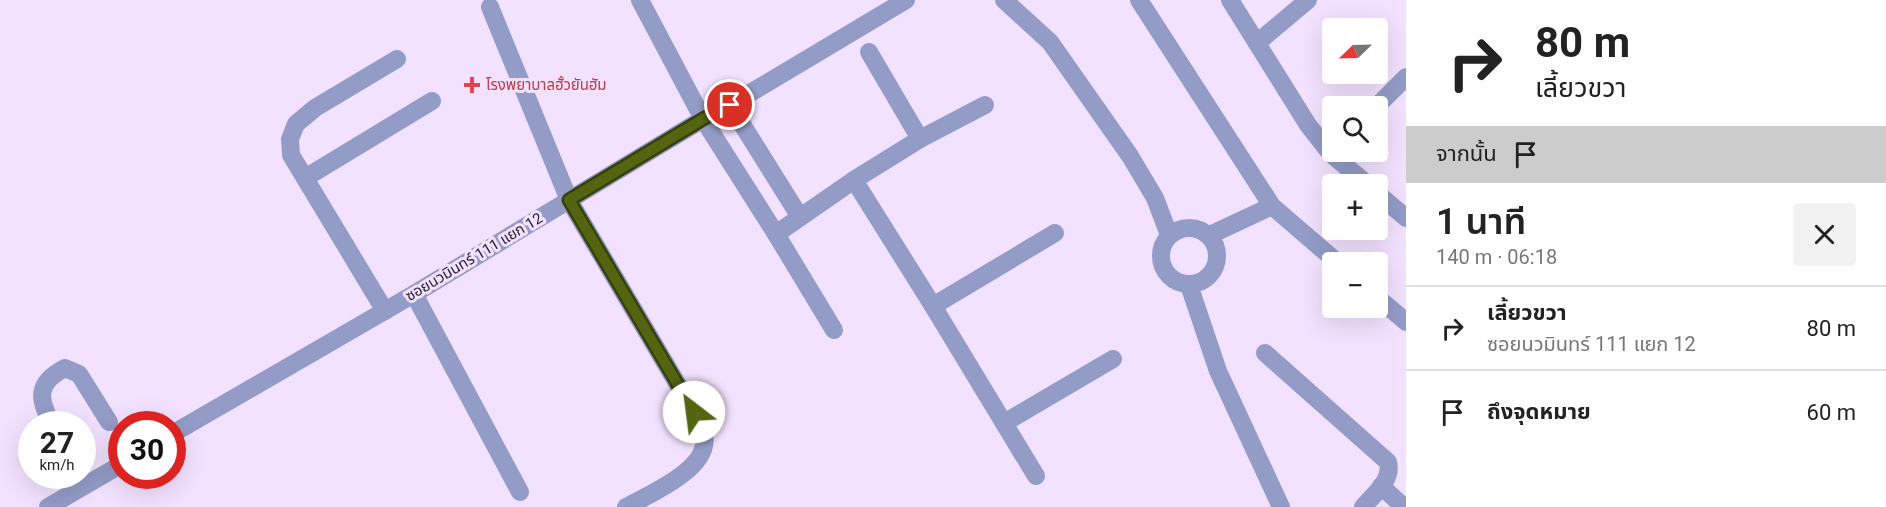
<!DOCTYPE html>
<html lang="th">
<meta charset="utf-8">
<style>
:root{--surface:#fff;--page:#f2f2f2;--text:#222;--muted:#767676;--line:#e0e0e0}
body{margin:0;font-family:Roboto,"Noto Sans Thai",sans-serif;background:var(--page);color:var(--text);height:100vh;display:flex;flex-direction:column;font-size:22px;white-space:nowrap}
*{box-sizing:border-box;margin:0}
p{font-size:20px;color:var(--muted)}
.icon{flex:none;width:33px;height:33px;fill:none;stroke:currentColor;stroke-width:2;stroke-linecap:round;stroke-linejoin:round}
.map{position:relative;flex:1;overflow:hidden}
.details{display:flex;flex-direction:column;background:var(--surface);width:480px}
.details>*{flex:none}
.top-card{background:#fff;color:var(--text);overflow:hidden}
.needle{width:39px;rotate:247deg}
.buttons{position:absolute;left:1322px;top:18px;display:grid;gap:12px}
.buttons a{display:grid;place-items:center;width:66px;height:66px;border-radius:6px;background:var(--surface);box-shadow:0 6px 24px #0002;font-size:30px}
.speed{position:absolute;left:18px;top:411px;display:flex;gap:12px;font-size:30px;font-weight:700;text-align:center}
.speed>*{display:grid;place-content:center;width:78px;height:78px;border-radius:50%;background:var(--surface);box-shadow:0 6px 24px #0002;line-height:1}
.speed small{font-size:15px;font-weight:400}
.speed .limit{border:9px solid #d22;background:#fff;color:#111}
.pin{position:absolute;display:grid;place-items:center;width:51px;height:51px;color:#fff;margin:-26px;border:3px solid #fff;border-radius:50%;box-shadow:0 2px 6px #0007}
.me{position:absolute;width:66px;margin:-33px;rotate:330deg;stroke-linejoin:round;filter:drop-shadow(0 0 4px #0008)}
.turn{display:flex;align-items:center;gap:21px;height:126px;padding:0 30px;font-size:27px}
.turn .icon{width:78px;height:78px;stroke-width:2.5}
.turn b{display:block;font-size:42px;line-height:51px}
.then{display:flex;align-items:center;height:57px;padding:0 30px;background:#0003;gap:12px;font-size:22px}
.round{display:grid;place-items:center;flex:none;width:63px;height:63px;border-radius:6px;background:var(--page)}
.summary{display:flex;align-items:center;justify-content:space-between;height:102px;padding:0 30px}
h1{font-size:36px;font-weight:600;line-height:45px}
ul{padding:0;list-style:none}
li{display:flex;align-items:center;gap:18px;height:84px;padding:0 30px;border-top:2px solid var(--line)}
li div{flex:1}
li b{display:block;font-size:22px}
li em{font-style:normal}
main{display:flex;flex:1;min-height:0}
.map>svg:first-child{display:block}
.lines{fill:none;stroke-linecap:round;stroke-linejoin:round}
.minor{stroke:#939cc7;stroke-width:18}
.route-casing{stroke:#36420a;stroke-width:15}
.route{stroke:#536510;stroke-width:10}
.health-dot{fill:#e0444e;stroke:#f3e2ff;stroke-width:2}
.labels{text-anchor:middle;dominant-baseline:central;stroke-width:6;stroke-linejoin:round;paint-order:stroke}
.health-label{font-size:15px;fill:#be3a42;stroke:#f3e2ff;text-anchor:start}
.street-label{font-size:15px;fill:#251f29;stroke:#f3e2ff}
</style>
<main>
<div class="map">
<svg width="1406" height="507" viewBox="0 0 1406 507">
<rect width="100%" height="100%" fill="#f3e2ff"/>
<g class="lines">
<g class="minor">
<polyline points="640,0 703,119 776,234 834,330"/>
<polyline points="1004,0 1050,42 1130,156 1155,198 1169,235"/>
<polyline points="1139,0 1272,206 1337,262"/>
<polyline points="1230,0 1308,125 1330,153 1367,184"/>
<path d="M490,7L569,200L694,412C697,419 703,427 704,434C712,468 650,494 626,507"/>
<polyline points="1257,43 1308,0"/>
<polyline points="869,52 920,139"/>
<polyline points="730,105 800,217"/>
<polyline points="1377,106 1406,77"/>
<polyline points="305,178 432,101"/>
<polyline points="854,180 933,306 1036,476"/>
<polyline points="1377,193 1406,218"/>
<circle cx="1189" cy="256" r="28"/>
<polyline points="776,234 854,180 920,139 985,105"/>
<polyline points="1210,235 1272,206"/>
<polyline points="1189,285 1218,371 1281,507"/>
<polyline points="414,294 520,492"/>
<polyline points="1377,297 1406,322"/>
<polyline points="933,306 1055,233"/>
<polyline points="385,311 291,155 290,139 296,124 315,108 397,59"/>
<path d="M1265,353L1388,462C1393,480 1374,494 1363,507"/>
<polyline points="1004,423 1113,359"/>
<path d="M52,424C38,399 36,383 65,368L79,374L109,422"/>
<polyline points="172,434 414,294 703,119 730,105 906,0"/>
<polyline points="1381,486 1404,507"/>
<polyline points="48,507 122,464"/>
</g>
</g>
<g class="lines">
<g class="route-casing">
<polyline id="route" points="694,412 569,200 703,119 730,105"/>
</g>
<use href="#route" class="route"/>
</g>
<path class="health-dot" d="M469 76h6v6h6v6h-6v6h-6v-6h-6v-6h6z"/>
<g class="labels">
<g class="health-label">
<text x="486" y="85">โรงพยาบาลฮั้วยันฮัม</text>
</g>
<g class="street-label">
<text transform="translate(474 257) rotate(-31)">ซอยนวมินทร์ 111 แยก 12</text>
</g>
</g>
</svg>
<div class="buttons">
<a><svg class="needle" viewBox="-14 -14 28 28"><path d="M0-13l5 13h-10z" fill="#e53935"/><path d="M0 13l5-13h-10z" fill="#767676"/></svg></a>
<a><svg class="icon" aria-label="search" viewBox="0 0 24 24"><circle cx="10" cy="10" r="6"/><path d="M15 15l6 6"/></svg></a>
<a>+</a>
<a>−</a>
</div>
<div class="speed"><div>27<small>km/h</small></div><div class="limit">30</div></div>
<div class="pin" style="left:730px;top:105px;background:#d93025"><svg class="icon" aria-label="arrive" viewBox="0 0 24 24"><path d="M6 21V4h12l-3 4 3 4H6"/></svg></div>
<svg class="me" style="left:694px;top:412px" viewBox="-20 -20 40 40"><circle r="19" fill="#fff"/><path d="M0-13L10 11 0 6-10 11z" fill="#536510"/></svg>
</div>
<section class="details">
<div class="top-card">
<div class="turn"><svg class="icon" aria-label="right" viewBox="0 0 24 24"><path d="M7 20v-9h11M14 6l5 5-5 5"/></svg><div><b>80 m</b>เลี้ยวขวา</div></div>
<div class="then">จากนั้น<svg class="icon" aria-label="arrive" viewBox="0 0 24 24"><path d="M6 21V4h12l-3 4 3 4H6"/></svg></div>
</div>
<div class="summary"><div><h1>1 นาที</h1><p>140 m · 06:18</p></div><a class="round"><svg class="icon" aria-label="close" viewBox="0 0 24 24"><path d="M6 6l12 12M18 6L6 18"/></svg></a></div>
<ul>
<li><svg class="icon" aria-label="right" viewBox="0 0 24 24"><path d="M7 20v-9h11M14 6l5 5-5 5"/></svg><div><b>เลี้ยวขวา</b><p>ซอยนวมินทร์ 111 แยก 12</p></div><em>80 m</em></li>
<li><svg class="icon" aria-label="arrive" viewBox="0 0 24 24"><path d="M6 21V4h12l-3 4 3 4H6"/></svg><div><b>ถึงจุดหมาย</b></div><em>60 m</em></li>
</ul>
</section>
</main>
